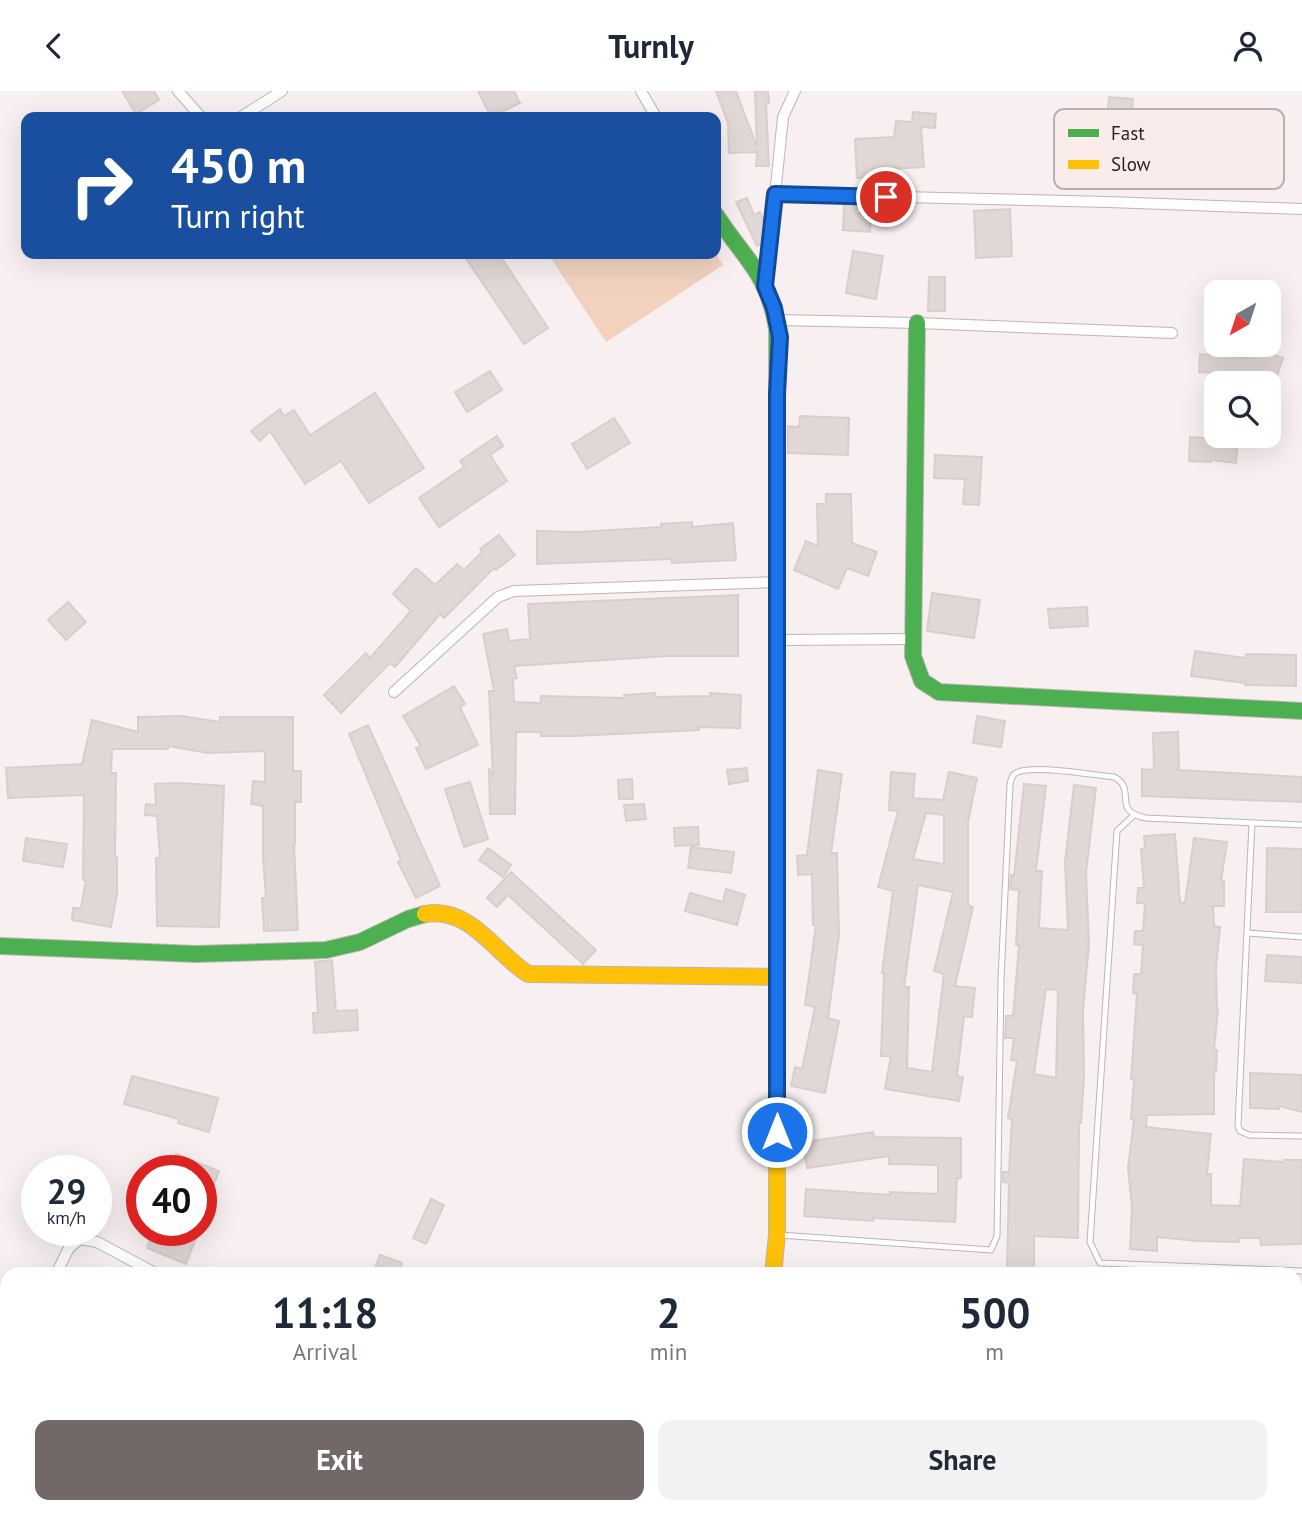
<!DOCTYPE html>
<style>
:root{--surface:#fff;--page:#f2f2f3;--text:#1f2937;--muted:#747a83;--accent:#736868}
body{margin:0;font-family:"PT Sans",sans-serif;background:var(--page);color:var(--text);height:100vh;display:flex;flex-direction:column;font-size:26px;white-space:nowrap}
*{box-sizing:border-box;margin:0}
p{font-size:23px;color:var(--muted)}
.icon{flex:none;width:38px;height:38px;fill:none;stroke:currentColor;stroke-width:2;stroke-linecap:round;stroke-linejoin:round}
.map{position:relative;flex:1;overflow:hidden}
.details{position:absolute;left:0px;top:1176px;width:1302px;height:247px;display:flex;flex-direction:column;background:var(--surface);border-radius:21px 21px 0 0;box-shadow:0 7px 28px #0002}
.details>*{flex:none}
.hud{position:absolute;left:21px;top:21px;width:700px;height:147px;border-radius:14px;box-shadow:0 7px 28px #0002;background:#1a4fa0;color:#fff;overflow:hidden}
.needle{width:46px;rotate:219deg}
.buttons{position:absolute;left:1204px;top:189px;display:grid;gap:14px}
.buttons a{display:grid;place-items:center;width:77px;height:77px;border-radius:14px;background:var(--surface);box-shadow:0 7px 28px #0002;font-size:35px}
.speed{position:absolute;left:21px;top:1064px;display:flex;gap:14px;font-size:35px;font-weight:700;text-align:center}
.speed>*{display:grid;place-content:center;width:91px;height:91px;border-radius:50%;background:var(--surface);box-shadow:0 7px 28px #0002;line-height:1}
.speed small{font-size:18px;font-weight:400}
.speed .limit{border:10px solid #d22;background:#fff;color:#111}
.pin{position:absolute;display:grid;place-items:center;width:60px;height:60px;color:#fff;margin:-30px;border:4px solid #fff;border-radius:50%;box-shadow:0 2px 7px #0007}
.me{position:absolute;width:77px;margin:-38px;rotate:0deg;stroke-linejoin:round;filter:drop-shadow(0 0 5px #0008)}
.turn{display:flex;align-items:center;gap:24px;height:147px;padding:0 35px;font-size:32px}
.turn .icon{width:91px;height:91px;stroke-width:2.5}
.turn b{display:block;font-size:49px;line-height:60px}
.eta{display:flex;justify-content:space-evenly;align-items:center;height:119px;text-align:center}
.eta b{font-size:42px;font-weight:800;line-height:49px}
.cta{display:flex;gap:14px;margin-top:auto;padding:14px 35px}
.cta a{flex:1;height:80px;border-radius:14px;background:var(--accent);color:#fff;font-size:28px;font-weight:800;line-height:80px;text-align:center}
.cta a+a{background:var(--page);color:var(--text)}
header{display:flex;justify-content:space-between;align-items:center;height:91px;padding:0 35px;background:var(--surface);font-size:32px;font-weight:800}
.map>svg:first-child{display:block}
.green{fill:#f2d2bf}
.building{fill:#e1d7d5;stroke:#d9cecd;stroke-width:2;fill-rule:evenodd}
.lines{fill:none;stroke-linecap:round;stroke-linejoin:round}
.lane-casing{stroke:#beb4b4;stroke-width:7}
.street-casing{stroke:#beb4b4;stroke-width:12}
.fast-casing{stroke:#beb4b4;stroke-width:18}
.slow-casing{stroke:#beb4b4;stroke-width:18}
.lane{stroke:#fefdfd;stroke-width:5}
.street{stroke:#fefdfd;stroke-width:10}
.fast{stroke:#4caf50;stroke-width:16}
.slow{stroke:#ffc107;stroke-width:16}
.route-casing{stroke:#114b97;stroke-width:18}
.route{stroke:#1a73e8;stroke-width:12}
.key{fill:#fbecec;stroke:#bdaeae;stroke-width:2}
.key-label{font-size:19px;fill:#2c1f1f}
</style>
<header><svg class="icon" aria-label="back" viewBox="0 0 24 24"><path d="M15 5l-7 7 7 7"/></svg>Turnly<svg class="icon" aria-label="person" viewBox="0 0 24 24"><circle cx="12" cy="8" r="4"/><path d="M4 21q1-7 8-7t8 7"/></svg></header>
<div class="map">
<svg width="1302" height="1422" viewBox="0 0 1302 1422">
<rect width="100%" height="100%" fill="#f8f0f0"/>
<polygon class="green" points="548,163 716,163 723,174 606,251"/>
<g class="building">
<polygon points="122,0 154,0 159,9 136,23"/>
<polygon points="478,0 514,0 520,12 491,26"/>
<polygon points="716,0 736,0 757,56 755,0 768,0 769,12 766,12 769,75 756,75 757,61 729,62 728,32"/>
<polygon points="1109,6 1133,8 1129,53 1105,51"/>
<polygon points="913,21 936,23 935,37 921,36 924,76 887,78 888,85 857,87 855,48 894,46 896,30 912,31"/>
<polygon points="747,107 754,124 760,121 764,131 762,153 757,155 736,111"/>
<polygon points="844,113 857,114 856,122 871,123 870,141 843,139"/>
<polygon points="1010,118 1012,165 976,167 974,120"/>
<polygon points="853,160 883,165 876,208 846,202"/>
<polygon points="463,163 499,163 548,237 524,253"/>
<polygon points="929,186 945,186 945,220 928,220"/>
<polygon points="1251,256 1283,267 1274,294 1244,284 1199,281 1200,263 1248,267"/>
<polygon points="490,280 502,299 467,321 455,301"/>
<polygon points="375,302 424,377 369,412 341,370 305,393 270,340 260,350 251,340 280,318 284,325 294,319 310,344"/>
<polygon points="800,325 849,327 848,364 788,362 788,335 799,336"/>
<polygon points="614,327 630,352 587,378 572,353"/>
<polygon points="497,345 503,355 490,364 507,390 439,436 419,407 464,376 460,370"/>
<polygon points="1190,346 1238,350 1236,372 1211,369 1211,371 1189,370"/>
<polygon points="935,364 982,366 979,414 963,413 965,388 934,387"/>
<polygon points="826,403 851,403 852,452 877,461 868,485 847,477 838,498 794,479 806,450 818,455 817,413 826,413"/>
<polygon points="692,431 692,436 733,432 736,469 672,472 672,468 537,473 537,440 578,441 661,436 661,433"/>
<polygon points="499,444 515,464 496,479 494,477 444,527 440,523 395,576 390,572 341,622 324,604 366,562 370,567 411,520 393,503 416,477 435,494 457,473 464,479 482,461 480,458"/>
<polygon points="932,502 980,509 974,547 927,540"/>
<polygon points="738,504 738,565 667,565 514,575 517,587 513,588 514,611 541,612 541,605 624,607 624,604 655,602 655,606 710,605 710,602 741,604 740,637 699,636 699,639 574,645 541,645 541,641 516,641 515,723 490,723 489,677 493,686 489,600 494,600 483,543 507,538 509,550 530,548 528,513"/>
<polygon points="68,511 86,531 66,549 48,529"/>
<polygon points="1087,516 1088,535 1050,537 1048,518"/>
<polygon points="1195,560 1245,567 1246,563 1296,564 1296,595 1245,594 1245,592 1191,585"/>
<polygon points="454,595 465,613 460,616 478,654 426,678 416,657 421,655 403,625"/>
<polygon points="182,625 220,631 220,626 293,626 293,680 301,680 301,711 295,711 295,753 294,753 298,839 264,840 262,807 266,807 263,766 263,715 251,713 253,690 265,691 265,660 208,662 168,655 168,658 112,658 111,682 116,682 115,766 117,766 117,803 111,836 72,829 73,817 81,817 86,789 83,789 84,704 8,707 6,677 82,673 92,629 138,641 138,626"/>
<polygon points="977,625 1005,630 1001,656 973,652"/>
<polygon points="368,634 440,795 416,807 398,771 401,769 349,643"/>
<polygon points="1178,641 1179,679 1302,686 1302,711 1142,705 1142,678 1154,679 1153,642"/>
<polygon points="747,677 748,690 729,693 727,679"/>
<polygon points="818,679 842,683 831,762 837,762 839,845 828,927 839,930 825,1002 791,995 795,976 802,978 815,916 805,914 816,834 813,834 812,783 798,784 797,765 807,764"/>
<path d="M891,681L915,683L913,707L943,709L949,681L977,687L968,731V814L973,816L955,895L975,897L972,926L964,925L957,985L963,986L959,1010L885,998L891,965H881L884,882H882L893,800L878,796L898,720L889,719ZM926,722L944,724V773L913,768ZM918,794L953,801L934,880L944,883L932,981L907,977L909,896H904Z"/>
<polygon points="632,688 633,708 619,708 618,689"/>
<polygon points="470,691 488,748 464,756 445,698"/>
<polygon points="181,692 224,695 219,836 157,835 156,767 160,767 157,725 145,724 146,713 156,714 155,693"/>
<path d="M1024,693L1046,695L1036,780H1042L1039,837L1068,839L1065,771L1074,694L1096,697L1086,782L1089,853L1083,920L1084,985L1081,1032H1079L1078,1147L1034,1145V1183H1007L1009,1092L1003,1091V1081H1009L1012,1028L1008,1027L1017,970L1011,969L1014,947H1005L1006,925H1013L1019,854H1016L1019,799L1010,798L1011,784H1014ZM1046,898L1058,899L1056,987L1034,983Z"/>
<polygon points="644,713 646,728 626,730 624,714"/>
<polygon points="698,736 699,754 675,755 674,737"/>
<polygon points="1175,743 1180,811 1185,812 1194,747 1227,751 1221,790 1224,790 1224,815 1213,815 1214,835 1220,836 1216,876 1217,918 1218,919 1214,959 1217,959 1216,981 1214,981 1214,1023 1147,1024 1146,1036 1211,1043 1207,1083 1211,1083 1211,1114 1240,1115 1244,1068 1284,1071 1284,1069 1302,1069 1302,1153 1261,1154 1260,1147 1239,1147 1239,1151 1197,1150 1157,1146 1157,1160 1130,1158 1132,1116 1128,1077 1134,1028 1131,1028 1134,988 1131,988 1137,903 1133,902 1134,883 1141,883 1143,854 1134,853 1135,840 1143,840 1145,812 1137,812 1138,797 1144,797 1141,758 1145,758 1144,745"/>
<polygon points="26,747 67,753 63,776 23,770"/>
<polygon points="691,756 734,761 731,782 688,777"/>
<polygon points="488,757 511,774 503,786 479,769"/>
<polygon points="1267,757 1302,758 1302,821 1266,821"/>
<polygon points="511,781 596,859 583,873 508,804 497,816 487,807"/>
<polygon points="726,798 745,804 737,834 685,820 690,802 723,811"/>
<polygon points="1267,864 1302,866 1302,892 1265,890"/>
<polygon points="332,869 336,920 357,919 358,939 314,942 313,922 318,922 315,871"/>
<polygon points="1250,982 1302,984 1302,1021 1279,1015 1279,1018 1250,1017"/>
<polygon points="132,985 218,1007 209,1041 178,1032 179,1028 124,1013"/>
<polygon points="873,1041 874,1046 961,1047 961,1087 957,1087 955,1131 873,1127 873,1130 804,1125 806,1098 890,1104 890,1101 938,1103 938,1074 889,1073 889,1065 807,1077 803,1051"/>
<polygon points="176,1063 219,1080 202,1123 201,1080 170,1080"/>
<polygon points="431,1108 444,1114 426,1153 413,1147"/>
<polygon points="153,1139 199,1139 186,1173 147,1157"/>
<polygon points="380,1164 402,1172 399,1183 373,1183"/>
</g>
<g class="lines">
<g class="lane-casing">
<g id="lane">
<polyline points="1133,725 1117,740 1090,1151 1100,1172 1302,1180"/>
<polyline points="1252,732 1238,1034 1240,1040 1249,1044 1302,1045"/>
<polyline points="1247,842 1302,846"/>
<path d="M780,1144L991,1159L997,1145L1001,888L1010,694C1011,688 1012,683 1018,681C1037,674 1092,684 1114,686C1138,698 1110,720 1146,727L1302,734"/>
<polyline points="1007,1422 1007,1416"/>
</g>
</g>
<g class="street-casing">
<g id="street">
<polyline points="178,0 201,26"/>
<polyline points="641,0 656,26"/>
<polyline points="241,26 282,0"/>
<polyline points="775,103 1108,111 1302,118"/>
<polyline points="766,192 783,26 795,0"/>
<polyline points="777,229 917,232 1172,242"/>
<polyline points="777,549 913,548"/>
<polyline points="394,601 498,506 514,500 777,491"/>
<polyline points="56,1183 69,1157 80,1148 97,1151 157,1183"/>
<polyline points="0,1355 7,1371"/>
<polyline points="1295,1385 1302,1386"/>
<polyline points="28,1416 33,1422"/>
<polyline points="311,1416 324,1422"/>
<polyline points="764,1416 764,1422"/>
<polyline points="219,1422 220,1416"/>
<polyline points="337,1422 338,1416"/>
<polyline points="453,1422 454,1416"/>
</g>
</g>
<g class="fast-casing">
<g id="fast">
<path d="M716,124C744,168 768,181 777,238V637"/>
<polyline points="917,232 913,565 922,590 939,601 1302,620"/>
<polyline points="0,855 196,863 326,859 360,851 408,828 425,823"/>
</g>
</g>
<g class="slow-casing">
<g id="slow">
<path d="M425,823C470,815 495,862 528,883L777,886"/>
<polyline points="773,1183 777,1144 777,637"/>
</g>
</g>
<use href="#lane" class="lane"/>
<use href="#street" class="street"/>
<use href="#fast" class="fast"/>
<use href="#slow" class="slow"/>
</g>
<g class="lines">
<g class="route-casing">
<polyline id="route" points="777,1041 777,303 780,246 774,217 765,195 775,103 886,106"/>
</g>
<use href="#route" class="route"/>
</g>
<rect x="1054" y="18" width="230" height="80" rx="10" class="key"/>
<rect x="1068" y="38" width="31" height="8" fill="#4caf50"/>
<rect x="1068" y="69" width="31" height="9" fill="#ffc107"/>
<g class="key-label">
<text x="1111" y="49">Fast</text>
<text x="1111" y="80">Slow</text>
</g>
</svg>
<div class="buttons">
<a><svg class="needle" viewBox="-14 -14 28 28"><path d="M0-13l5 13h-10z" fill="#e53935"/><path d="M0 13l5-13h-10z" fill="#747a83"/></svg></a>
<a><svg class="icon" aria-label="search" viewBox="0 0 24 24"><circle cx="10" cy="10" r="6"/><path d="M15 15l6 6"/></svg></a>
</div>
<div class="speed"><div>29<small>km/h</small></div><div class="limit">40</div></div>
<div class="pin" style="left:886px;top:106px;background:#d93025"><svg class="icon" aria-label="arrive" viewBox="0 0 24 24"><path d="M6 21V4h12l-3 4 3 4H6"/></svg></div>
<svg class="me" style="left:777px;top:1041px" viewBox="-20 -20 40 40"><circle r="17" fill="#1a73e8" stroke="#fff" stroke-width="3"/><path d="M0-11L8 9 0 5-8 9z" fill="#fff"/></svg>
<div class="hud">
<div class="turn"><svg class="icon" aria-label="right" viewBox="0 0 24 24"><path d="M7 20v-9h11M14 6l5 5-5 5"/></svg><div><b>450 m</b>Turn right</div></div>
</div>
<section class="details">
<div class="eta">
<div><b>11:18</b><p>Arrival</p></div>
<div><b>2</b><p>min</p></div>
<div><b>500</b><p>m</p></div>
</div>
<div class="cta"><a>Exit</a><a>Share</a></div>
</section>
</div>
